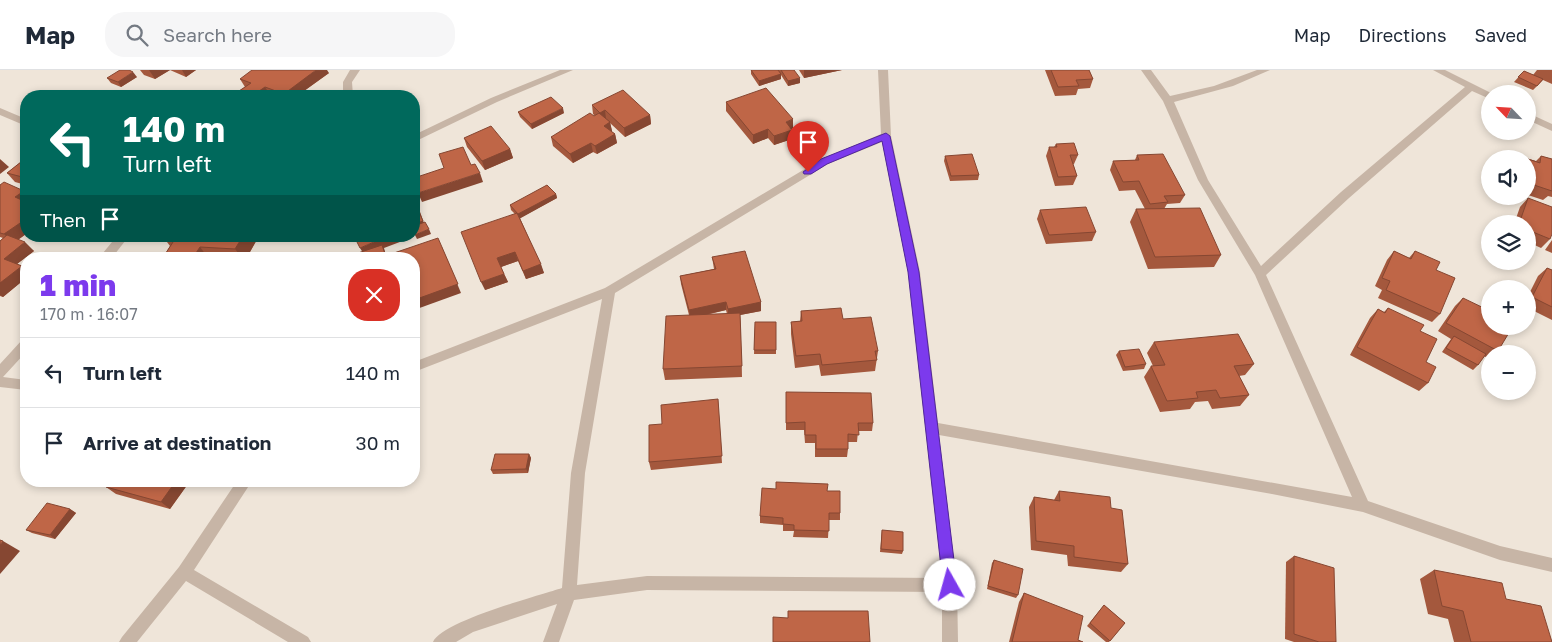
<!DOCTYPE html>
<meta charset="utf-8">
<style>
:root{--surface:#fff;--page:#f6f6f7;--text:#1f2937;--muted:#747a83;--line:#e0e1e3;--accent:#7c3aed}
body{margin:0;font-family:"Golos Text",sans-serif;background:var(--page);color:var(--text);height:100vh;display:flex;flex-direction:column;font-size:19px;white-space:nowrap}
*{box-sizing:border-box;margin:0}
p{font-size:16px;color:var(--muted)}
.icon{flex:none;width:28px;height:28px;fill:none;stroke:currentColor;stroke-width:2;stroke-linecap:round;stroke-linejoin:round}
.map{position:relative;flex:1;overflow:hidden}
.drawer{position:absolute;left:20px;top:182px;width:400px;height:235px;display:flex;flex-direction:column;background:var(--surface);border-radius:20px;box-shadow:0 2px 8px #0003}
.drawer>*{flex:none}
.banner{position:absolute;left:20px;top:20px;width:400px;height:152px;border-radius:20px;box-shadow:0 2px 8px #0003;background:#00695c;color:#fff;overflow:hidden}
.needle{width:32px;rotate:295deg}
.buttons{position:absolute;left:1481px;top:15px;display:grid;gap:10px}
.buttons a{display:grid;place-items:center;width:55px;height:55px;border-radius:50%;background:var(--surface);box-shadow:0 2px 8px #0003;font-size:25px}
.pin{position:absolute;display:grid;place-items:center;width:42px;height:42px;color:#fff;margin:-51px -21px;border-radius:50% 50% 50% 0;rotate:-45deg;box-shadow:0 0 5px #0007}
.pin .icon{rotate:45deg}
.me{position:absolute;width:55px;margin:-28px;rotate:353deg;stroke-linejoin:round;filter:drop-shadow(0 0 4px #0008)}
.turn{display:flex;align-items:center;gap:18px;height:105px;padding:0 20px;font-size:22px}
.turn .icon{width:65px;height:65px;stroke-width:2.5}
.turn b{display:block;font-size:35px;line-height:42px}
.then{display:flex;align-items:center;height:48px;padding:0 20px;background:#0003;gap:10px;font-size:19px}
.round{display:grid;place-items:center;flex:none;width:52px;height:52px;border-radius:20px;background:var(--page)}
.summary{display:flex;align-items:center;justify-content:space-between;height:85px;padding:0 20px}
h1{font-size:30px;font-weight:800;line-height:38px;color:var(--accent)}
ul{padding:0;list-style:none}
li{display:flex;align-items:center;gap:15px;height:70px;padding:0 20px;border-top:1px solid var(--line)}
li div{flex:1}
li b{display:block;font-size:19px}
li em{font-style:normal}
header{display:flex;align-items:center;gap:30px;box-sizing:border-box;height:70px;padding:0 25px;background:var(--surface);border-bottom:1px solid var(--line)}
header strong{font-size:24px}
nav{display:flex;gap:28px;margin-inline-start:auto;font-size:18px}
.search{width:350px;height:45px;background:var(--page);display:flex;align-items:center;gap:12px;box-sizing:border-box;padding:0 18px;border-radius:20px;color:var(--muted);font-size:19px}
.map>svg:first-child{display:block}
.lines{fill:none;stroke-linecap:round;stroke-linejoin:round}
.minor{fill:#c7b5a6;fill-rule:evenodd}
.wall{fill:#a4583d;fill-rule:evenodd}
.shaded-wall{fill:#864732}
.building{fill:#bf6647;stroke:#864732}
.route{fill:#7c3aed;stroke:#51269a}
</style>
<header>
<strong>Map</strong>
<div class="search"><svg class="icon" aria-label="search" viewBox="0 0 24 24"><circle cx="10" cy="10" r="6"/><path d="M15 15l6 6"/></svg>Search here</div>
<nav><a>Map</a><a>Directions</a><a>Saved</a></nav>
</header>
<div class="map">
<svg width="1552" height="572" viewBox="0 0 1552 572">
<rect width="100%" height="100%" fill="#efe5d9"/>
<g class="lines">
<g class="minor">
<polygon points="350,0 360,0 352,12 353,26 343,26 343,12"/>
<polygon points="560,0 573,0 497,32 414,72 414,65 491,28"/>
<path d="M878,0H888L891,66L920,202L938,353L1352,427L1255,205L1198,110L1163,31L1141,0H1151L1170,26L1214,16L1257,0H1270L1233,16L1174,32L1208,110L1261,196L1341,122L1465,17L1433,0H1445L1493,24H1490V29L1472,21L1349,128L1266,205L1368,431L1500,476L1552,488V502L1500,490L1363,442L1272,424L939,365L957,515L958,572H942V522L647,520L574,530L559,572H543L557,534L473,562L456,572H433C442,551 538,526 562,518L571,403L602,229L414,302V292L605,218L820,90L881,64ZM882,72L908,202L942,508L647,506L577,515L585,403L615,223L828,94Z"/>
<polygon points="0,38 26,49 26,56 0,45"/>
<polygon points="1528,43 1552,54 1552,61 1528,50"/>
<polygon points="117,166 129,166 111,189 98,189"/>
<polygon points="26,269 26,282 3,307 26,310 26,320 0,317 0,294 22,270"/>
<polygon points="237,411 252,411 194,500 308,567 311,572 288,572 186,511 137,572 119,572 122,567 179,497"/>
</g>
</g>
<g class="wall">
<polygon points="140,0 196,0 186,7 170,0 155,9 144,5"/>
<polygon points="751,0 794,0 800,13 788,16 781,5 781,9 759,16 751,4"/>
<polygon points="799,0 842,0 804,8"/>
<polygon points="1045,0 1089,0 1093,9 1090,18 1078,19 1076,25 1055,26"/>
<polygon points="1537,0 1552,0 1552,14 1543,10 1533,20 1514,12 1524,1 1533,5"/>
<polygon points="329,3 297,26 242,26 239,21 245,17 240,9"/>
<polygon points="137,7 121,17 111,13 107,8"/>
<polygon points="726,32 793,58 792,59 792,69 774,75 768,68 753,74 726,41"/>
<polygon points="592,35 650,45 651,54 625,67 610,53 612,61 611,61 615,64 617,73 597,84 593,82 573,93 553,76 551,67 595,46 593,44"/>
<polygon points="518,42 564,43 532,59 520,47"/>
<polygon points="464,68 510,79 513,88 485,100 467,77"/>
<polygon points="1056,74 1078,85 1074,94 1073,94 1077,106 1073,115 1055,116 1046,86 1049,77 1054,77"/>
<polygon points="1137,85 1185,125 1180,133 1167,134 1164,139 1221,185 1214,197 1148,199 1130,152 1136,139 1145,139 1135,120 1119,121 1110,100 1113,91 1135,90"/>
<polygon points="945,86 979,105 978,110 950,111 944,91"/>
<polygon points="1541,86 1552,89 1552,127 1548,126 1543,130 1528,125 1528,89 1520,89 1522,87 1536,91"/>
<polygon points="26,88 26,115 15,112 7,103"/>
<polygon points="0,115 26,124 26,164 18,170 34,181 17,194 22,196 26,200 26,208 3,227 0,226 0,171 3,168 0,167"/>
<polygon points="556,124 557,128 520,148 544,203 526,209 518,191 501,197 508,212 485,220 515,144 511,140 510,135"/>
<polygon points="1528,128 1550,169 1541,178 1528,172 1528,154 1514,154 1520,137"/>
<polygon points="1040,140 1096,162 1092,171 1046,174 1037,149"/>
<polygon points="165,166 259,166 246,189 162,189 170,176 164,168"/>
<polygon points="1552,170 1552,183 1545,180"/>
<polygon points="1394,181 1409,188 1415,181 1436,200 1440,244 1432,252 1378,228 1382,220 1375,216 1387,190"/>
<path d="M712,187L761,232V241L740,245L742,307L665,310L663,299L689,245L681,214L680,206L714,199ZM726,240L727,244L706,245Z"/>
<polygon points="1547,198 1552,200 1552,250 1528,238 1528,226 1538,206"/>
<polygon points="1463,228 1498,281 1495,284 1490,284 1490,288 1489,289 1484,286 1478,295 1473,300 1442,282 1451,269 1438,261 1455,236"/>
<polygon points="1388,238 1420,261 1426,292 1428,313 1419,321 1350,285 1370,248 1378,239 1384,242"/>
<polygon points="801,241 843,249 878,281 875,301 821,306 819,295 795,298 791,264 791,252 800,251"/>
<polygon points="755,252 776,252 776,284 754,284"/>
<polygon points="1154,272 1254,294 1245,305 1239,306 1249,325 1240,336 1212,339 1208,331 1195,332 1190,339 1160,342 1144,307 1151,296 1153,296 1147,283"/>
<polygon points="1119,281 1146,294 1144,299 1123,301 1116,285"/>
<polygon points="786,322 873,353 872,361 858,361 857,372 848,372 848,379 847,387 815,387 815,373 805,373 804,360 786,360"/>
<polygon points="718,329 722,393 651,400 649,392 662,354"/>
<polygon points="529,384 531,388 528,403 493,404 491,400"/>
<polygon points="111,411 190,411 170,439 116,424 106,417"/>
<polygon points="827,421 840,443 840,450 829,450 828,468 793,467 794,461 783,461 783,455 760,453 760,446"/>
<polygon points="1059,421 1111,438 1128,494 1121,502 1068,496 1067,485 1031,480 1029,437 1034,427 1054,430"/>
<polygon points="70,439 76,443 55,469 32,463 26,460"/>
<polygon points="882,460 903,481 902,484 880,482"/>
<polygon points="1294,486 1336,572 1294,572 1285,569 1286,492"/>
<polygon points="994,490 1018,525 1016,528 987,519 992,493"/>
<polygon points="1434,500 1506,529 1552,572 1454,572 1448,549 1428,544 1420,509"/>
<polygon points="1024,523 1078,570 1083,572 1009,572 1019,532"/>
<polygon points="1104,535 1125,553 1109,572 1106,572 1087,556"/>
</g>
<g class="shaded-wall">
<polygon points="149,0 170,0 155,9"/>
<polygon points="182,0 196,0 186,7"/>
<polygon points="316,0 327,0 329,3 297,26 285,26 284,24"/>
<polygon points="804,0 842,0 804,8"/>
<polygon points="133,2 137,7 121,17 118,12"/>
<polygon points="781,4 781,9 759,16 759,11"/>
<polygon points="800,8 800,13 788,16 788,11"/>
<polygon points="265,17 271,26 252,26"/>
<polygon points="563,38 564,43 532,59 531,54"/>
<polygon points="605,40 606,49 601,52 600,43"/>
<polygon points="650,45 651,54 625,67 624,58"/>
<polygon points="793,49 793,58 786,61 786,52"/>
<polygon points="610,52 612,61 606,65 604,56"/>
<polygon points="768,59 768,68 753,74 753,65"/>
<polygon points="792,60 792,69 774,75 774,66"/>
<polygon points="615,64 617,73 597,84 595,76"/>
<polygon points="591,73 593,82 573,93 570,84"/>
<polygon points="510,79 513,88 485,100 482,91"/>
<polygon points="0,89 9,97 0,104"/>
<polygon points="480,103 483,112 422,132 418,123"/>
<polygon points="24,121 26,124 26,134 15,127"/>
<polygon points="556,124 557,128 519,149 518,144"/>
<polygon points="419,139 425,156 414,160 414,154"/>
<polygon points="26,149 26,164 13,173 4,164"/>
<polygon points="429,159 431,164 417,169 415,165"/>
<polygon points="243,166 259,166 246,189 243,189 235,179"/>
<polygon points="388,166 413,167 384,178 387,189 380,189 365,186 360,178"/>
<polygon points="25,172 34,181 13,197 4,189"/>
<polygon points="200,177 209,189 192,189"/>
<polygon points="442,177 461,223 414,240 414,230"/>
<polygon points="515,182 518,191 501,197 497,188"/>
<polygon points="541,194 544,203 526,209 523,201"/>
<polygon points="22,196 26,200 26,208 3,227 0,225 0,213"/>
<polygon points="504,204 508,212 485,220 481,212"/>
<polygon points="726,232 726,240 690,248 689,240"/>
<polygon points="761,232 761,241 740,245 742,307 742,296 728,248 728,239"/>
<polygon points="529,384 531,388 528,403 526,399"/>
<polygon points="176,411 190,411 170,439 161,432"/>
<polygon points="70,439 76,443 55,469 50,465"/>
<polygon points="3,471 20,481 0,504 0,475"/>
</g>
<g class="building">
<polygon points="120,0 129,0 133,2 118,12 107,8"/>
<polygon points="252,0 316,0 284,24 265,17 252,26 239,21 251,13 240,9"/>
<polygon points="751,0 778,0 781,4 759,11"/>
<polygon points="781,0 794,0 800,8 788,11"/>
<polygon points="1051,0 1089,0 1093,9 1076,10 1079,16 1058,17"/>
<polygon points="1524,1 1543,9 1537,16 1518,7"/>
<polygon points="766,18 793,49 786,52 792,60 774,66 768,59 753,65 726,32"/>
<polygon points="623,20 650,45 624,58 605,40 600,43 592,35"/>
<polygon points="551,27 563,38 531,54 518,42"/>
<polygon points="590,43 594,46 599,43 610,52 604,56 615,64 595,76 591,73 570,84 551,67"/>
<polygon points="491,56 510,79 482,91 464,68"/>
<polygon points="1074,73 1078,85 1070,85 1077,106 1058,107 1049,77 1057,77 1056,74"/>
<polygon points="463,77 471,95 475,94 480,103 418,123 414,114 414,108 444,98 439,84"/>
<polygon points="972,84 979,105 951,106 945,86"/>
<polygon points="1163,84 1185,125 1164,126 1168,132 1150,134 1139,111 1123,112 1113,91 1139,90 1137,85"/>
<polygon points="1541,86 1552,89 1552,121 1528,113 1528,89 1521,89 1522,87 1540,93"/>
<polygon points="26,88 26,108 7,103"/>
<polygon points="4,112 24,121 15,127 26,132 26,149 4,164 0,163 0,115"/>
<polygon points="547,115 556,124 518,144 510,135"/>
<polygon points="1528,128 1552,137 1552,164 1550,169 1528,160 1528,154 1519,154"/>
<polygon points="414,135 416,135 423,151 414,154"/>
<polygon points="1086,137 1096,162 1049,165 1040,140"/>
<polygon points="1200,138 1221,185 1155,187 1136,139"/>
<polygon points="517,143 541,194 523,201 515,182 497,188 504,204 481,212 461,162"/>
<polygon points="425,152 429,159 415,165 414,162 414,156"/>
<polygon points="7,165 25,172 4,189 22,196 0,213 0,171"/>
<polygon points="165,166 243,166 235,179 200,177 192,189 162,189 175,169 164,168"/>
<polygon points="354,166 388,166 360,178"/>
<polygon points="438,168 458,214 414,230 414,189 393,189 391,184"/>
<polygon points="382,175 386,187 380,189 357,189 355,184"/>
<polygon points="745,181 761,232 728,239 726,232 689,240 680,206 716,199 712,187"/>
<polygon points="1394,181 1411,189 1415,181 1440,192 1436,200 1455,208 1440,244 1386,220 1390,211 1382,208"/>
<polygon points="1547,198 1552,200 1552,237 1532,227"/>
<polygon points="1463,228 1490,241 1490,256 1513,256 1498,281 1446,253"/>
<polygon points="841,238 843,249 871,247 878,281 875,281 877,290 822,295 820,284 796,286 791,252 802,251 801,241"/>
<polygon points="1388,238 1424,255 1420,261 1437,269 1426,292 1436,297 1428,313 1357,277 1378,239 1385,243"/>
<polygon points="740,243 742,296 663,299 666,246"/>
<polygon points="755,252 776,252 776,280 754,280"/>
<polygon points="1238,264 1254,294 1234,296 1249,325 1220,328 1216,320 1196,322 1198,328 1167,331 1151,296 1165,295 1154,272"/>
<polygon points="1454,266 1486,284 1478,295 1446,278"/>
<polygon points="1139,279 1146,294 1125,297 1119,281"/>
<polygon points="786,322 871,323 873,353 858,353 859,365 848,364 848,379 816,379 816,365 805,365 805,352 786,353"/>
<polygon points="718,329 722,386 649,392 649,355 662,354 661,335"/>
<polygon points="495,384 529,384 526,399 491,400"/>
<polygon points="111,411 176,411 161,432 106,417"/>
<polygon points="776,412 828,414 827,421 840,421 840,443 829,443 829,461 794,460 794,455 783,454 783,448 760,446 762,418 776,419"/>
<polygon points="1059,421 1110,427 1111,438 1122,440 1128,494 1074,487 1074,476 1036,471 1034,427 1060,431"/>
<polygon points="47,433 70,439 50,465 26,460"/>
<polygon points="882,460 903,462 903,481 881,479"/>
<polygon points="0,470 3,471 0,475"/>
<polygon points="1294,486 1334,498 1336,572 1319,572 1294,564"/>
<polygon points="994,490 1023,499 1018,525 988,516"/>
<polygon points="1434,500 1502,513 1506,529 1541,536 1552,572 1471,572 1463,541 1442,536"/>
<polygon points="1024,523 1083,546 1078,570 1083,572 1012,572"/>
<polygon points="1104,535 1125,553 1110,571 1090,553"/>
<polygon points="788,541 868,541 870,572 773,572 773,547 788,548"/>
</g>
<polygon class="route" points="886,63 890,66 919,202 957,515 955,519 950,521 945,519 943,515 908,202 882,71 827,94 811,104 804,104 803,102 821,89"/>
</svg>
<div class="buttons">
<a><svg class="needle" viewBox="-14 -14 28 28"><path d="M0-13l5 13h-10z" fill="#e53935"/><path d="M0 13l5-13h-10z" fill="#747a83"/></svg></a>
<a><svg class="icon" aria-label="sound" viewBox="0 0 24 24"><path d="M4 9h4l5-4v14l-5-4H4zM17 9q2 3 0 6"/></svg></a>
<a><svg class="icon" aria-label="layers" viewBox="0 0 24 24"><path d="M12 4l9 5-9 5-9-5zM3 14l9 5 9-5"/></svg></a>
<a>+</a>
<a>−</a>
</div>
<div class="pin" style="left:808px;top:102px;background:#d93025"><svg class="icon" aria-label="arrive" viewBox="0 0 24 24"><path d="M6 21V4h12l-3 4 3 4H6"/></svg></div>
<svg class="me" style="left:950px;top:515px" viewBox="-20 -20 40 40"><circle r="19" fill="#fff"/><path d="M0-13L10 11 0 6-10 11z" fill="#7c3aed"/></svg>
<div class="banner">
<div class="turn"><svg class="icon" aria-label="left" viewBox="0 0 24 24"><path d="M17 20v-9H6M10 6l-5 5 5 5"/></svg><div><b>140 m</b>Turn left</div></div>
<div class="then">Then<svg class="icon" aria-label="arrive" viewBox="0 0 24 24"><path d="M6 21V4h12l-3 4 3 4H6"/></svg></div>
</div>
<section class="drawer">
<div class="summary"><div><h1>1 min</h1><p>170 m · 16:07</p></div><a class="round" style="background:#d93025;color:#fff"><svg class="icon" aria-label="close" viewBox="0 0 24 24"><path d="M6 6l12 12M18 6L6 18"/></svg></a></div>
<ul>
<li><svg class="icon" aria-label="left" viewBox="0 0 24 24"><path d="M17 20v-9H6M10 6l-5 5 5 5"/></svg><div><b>Turn left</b></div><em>140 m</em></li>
<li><svg class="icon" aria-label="arrive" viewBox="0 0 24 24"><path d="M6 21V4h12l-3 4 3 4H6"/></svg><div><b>Arrive at destination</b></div><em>30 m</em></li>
</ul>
</section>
</div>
